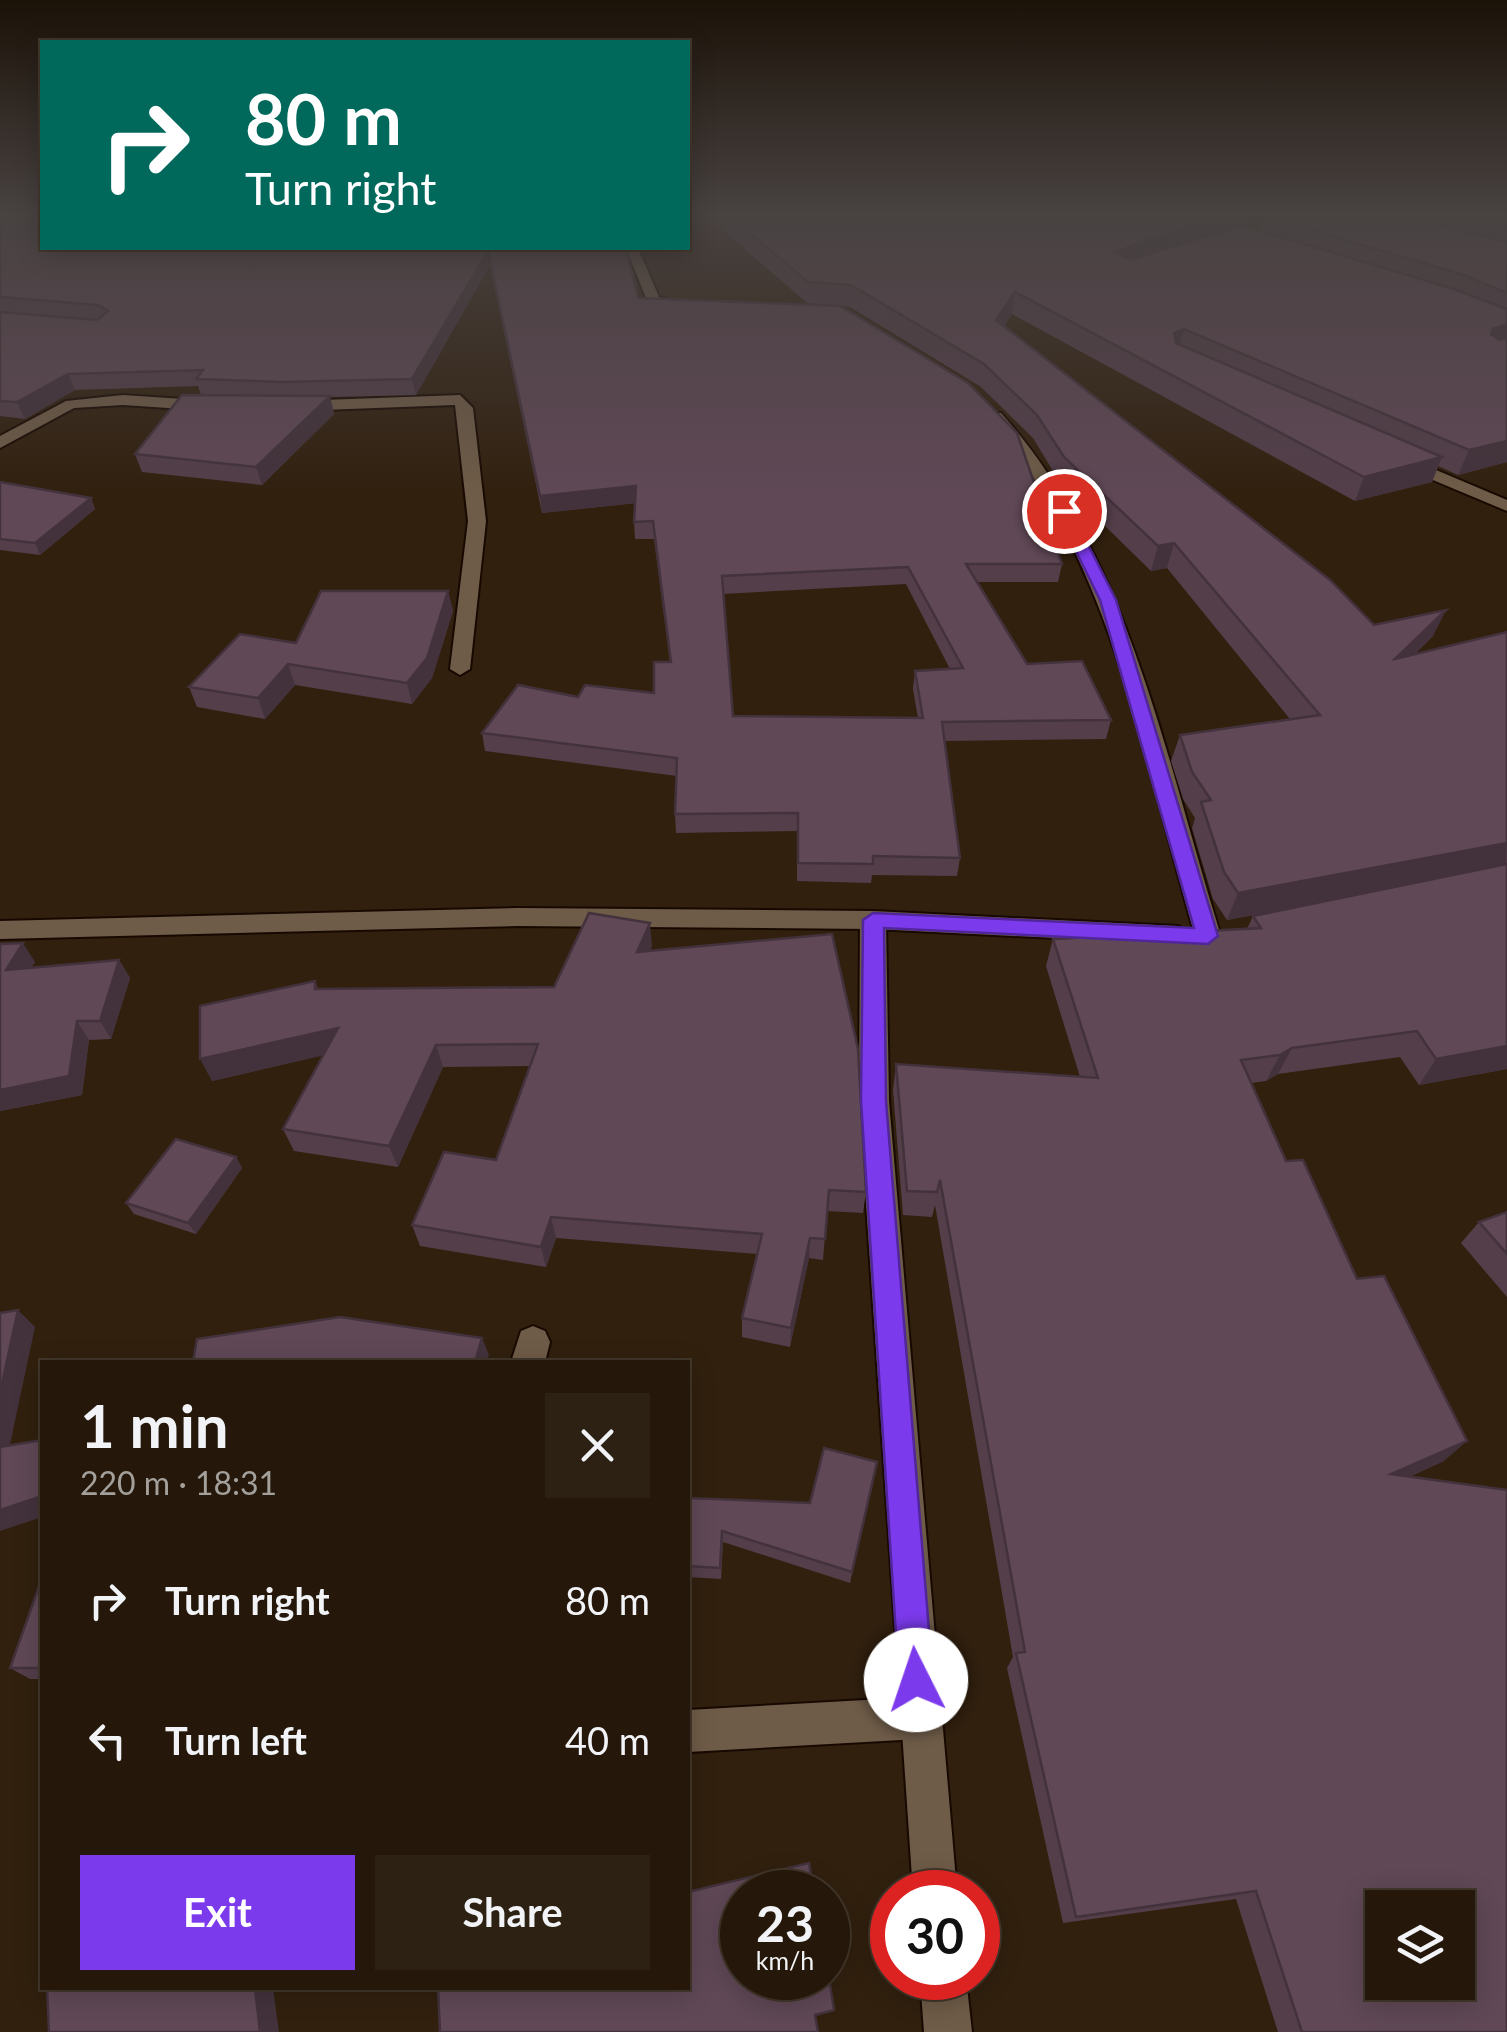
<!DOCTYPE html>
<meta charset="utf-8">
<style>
:root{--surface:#25180a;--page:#2d2113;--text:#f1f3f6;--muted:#a3a09c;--line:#42372b;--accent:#7c3aed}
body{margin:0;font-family:Lato,sans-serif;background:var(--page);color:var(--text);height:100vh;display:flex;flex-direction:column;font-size:38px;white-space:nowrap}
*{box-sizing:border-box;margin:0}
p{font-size:32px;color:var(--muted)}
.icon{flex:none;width:55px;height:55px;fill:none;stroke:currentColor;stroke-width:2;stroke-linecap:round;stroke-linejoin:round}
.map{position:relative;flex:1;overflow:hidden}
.details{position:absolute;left:40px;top:1360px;width:650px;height:630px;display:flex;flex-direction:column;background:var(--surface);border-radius:0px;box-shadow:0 5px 25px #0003,0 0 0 2px var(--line)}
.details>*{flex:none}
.hud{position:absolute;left:40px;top:40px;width:650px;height:210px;border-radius:0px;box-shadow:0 5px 25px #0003,0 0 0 2px var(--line);background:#00695c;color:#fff;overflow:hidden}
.fabs{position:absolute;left:1365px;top:1890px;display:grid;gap:20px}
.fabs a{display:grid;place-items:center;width:110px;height:110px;border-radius:0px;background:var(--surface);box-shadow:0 5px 25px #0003,0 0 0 2px var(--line);font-size:50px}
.speed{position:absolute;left:720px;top:1870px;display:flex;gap:20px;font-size:50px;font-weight:700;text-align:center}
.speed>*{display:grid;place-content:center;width:130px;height:130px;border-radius:50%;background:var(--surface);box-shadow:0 5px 25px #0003,0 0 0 2px var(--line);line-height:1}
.speed small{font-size:25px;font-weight:400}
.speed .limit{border:15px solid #d22;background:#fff;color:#111}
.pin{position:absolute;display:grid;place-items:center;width:85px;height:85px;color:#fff;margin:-42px;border:5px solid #fff;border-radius:50%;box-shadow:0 2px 10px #0007}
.me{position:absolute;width:110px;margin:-55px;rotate:356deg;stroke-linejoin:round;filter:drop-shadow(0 0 8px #0008)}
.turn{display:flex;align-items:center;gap:35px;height:210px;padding:0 40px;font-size:45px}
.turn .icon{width:130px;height:130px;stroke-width:2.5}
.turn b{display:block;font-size:70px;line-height:85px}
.round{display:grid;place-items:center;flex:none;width:105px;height:105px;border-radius:0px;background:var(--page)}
.overview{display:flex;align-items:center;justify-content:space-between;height:170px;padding:0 40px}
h1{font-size:60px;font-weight:700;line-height:75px}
.cta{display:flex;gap:20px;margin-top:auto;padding:20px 40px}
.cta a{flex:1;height:115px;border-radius:0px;background:var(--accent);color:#fff;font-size:40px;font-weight:700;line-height:115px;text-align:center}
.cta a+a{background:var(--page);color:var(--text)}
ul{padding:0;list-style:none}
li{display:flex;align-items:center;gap:30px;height:140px;padding:0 40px}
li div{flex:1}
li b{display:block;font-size:38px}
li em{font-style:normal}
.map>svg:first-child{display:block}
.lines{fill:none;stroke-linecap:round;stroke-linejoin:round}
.service-casing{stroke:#180900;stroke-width:4}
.minor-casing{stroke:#180900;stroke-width:4}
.tertiary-casing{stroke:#180900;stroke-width:4}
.service{fill:#6f5c48;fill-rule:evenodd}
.minor{fill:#6f5c48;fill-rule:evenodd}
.tertiary{fill:#6f5c48;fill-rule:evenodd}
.wall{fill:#533e4a;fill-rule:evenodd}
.shaded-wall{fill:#43323c}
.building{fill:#604856;stroke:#43323c;stroke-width:2.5;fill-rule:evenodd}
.route{fill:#7c3aed;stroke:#51269a;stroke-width:2.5}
</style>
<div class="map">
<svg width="1507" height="2032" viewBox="0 0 1507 2032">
<rect width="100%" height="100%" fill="#31200e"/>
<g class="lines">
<g class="service-casing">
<g id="service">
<polygon points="533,1326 545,1331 550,1342 545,1362 511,1362 521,1331"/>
<polygon points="919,1697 934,1703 940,1718 934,1733 919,1739 688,1752 688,1710"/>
</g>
</g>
<g class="minor-casing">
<g id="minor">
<polygon points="626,248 638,248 659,297 689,306 689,312 648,303"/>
<polygon points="123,395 213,401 221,406 213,411 123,405 74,408 0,448 0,436 66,401"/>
<polygon points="460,395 473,408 486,521 470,669 460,675 450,669 468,521 455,405 296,411 288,406 296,401"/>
<path d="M989,413H1001C1129,556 1165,757 1221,936L1217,943L1208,945L1195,936C1144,761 1113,560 989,419Z"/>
<polygon points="1403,456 1507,500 1507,511 1397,465 1395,461"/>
<polygon points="873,911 886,920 889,1101 957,1892 913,1892 859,1101 860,920"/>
<polygon points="920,1978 966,1978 972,2032 924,2032"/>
</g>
</g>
<g class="tertiary-casing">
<polygon id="tertiary" points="517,908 873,911 1178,926 1191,935 1178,944 873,929 517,926 0,939 0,921"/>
</g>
<use href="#service" class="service"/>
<use href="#minor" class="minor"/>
<use href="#tertiary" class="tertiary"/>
</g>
<g class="wall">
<path d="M0,211L626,248L638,298L831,305L807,303L701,211H1507V462L1458,475L1438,466L1432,482L1355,501L1012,314L1004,326L1374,625L1433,636L1415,654L1507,632V1069L1419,1085L1400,1057L1278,1074L1266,1081L1251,1083L1286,1161L1357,1279L1444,1461L1409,1477L1507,2032H1278L1236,1899L1063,1923L1007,1668L1013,1657L935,1205L932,1217L903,1215L893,1090L896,1064L1080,1077L1046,966L1053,939L1247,929L1253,916L1307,905L1227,920L1213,899L1192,828L1195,818L1183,799L1171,761L1180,735L1290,719L1167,568L1151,571L1059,481L1033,438L981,387L850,307L840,306L1062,564L1058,582H977L1027,664L1111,720L1106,739L945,741L960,858L957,876L872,875L871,883L797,881V831L676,833L675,814L677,776L485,751L482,733L578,697L654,693L670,662L654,539H635L634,522L635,503L542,513L490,265L416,395L330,397L334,414L262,485L142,472L135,454L201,395L198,386L75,390L25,419L0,416ZM1263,217L1260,230L1242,225ZM906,584L950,669L915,671L913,689L918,718L733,716L723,594Z"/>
<polygon points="0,482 91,498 95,509 40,555 0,550"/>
<polygon points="448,591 453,611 432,678 412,704 295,685 265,719 197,707 189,687"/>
<polygon points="0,944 35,962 31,967 119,960 130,978 111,1039 89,1040 82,1095 0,1111"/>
<polygon points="652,946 649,951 866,1192 863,1213 827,1211 823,1260 809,1258 790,1347 742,1337 742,1318 757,1254 556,1238 546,1267 420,1246 412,1225 496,1160 530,1066 443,1067 398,1167 294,1151 283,1129 323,1055 212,1081 315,981 318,989 554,987"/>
<polygon points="236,1157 242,1168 196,1234 134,1214 126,1203"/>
<polygon points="1507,1212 1507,1297 1461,1243 1479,1222"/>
<polygon points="877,1462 850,1583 723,1542 721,1579 688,1577 688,1498 810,1503"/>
<polygon points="42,1578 42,1679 30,1679 10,1668"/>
</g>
<g class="shaded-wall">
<polygon points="1230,211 1280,211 1110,273 1114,252"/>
<polygon points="488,251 490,265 416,395 412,379"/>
<polygon points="1015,292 1012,314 993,342 996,320"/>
<polygon points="1507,324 1507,343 1483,352 1493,329"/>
<polygon points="1184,329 1178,352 1174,333"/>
<polygon points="68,374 75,390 25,419 17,402"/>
<polygon points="330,396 334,414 262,485 256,467"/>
<polygon points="1507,441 1507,462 1458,475 1469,450"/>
<polygon points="1442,457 1432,482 1355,501 1364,477"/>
<polygon points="636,486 638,503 542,513 540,496"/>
<polygon points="91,498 95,509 40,555 35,543"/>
<polygon points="1174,543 1167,568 1151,571 1158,546"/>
<polygon points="448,591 453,611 432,678 412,704 407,683"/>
<polygon points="1446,610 1433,636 1383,685 1395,659"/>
<polygon points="288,664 295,685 265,719 258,698"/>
<polygon points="1507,843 1506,867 1227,920 1238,893"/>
<polygon points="650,923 652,946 640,975 637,952"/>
<polygon points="23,943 35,962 19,988 6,970"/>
<polygon points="119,960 130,978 111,1039 100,1021"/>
<polygon points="77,1021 89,1040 82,1095 0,1111 0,1090"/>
<polygon points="338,1028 347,1050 212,1081 200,1059"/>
<polygon points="436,1045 443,1067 398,1167 389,1146"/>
<polygon points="1507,1046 1507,1069 1419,1085 1436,1059"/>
<polygon points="1292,1048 1278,1074 1266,1081 1280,1055"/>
<polygon points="236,1157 242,1168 196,1234 188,1223"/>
<polygon points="551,1217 556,1238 546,1267 541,1247"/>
<polygon points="810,1238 809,1258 790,1347 791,1328"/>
<polygon points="18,1310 35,1327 6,1463 0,1458 0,1393"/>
<polygon points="482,1338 489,1355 486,1362 475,1362"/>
<polygon points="1467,1441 1444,1461 1370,1494 1391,1474"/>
<polygon points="42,1496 42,1517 0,1531 0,1510"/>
<polygon points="255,1988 273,1988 279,2032 260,2032"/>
</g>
<g class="building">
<path d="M0,211H42V248H626L638,298L840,306L968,383L1017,433L1062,564H966L1027,664L1082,661L1111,720L942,722L960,858L873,856V864L798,863V813L675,814L677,758L482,733L518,685L578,697L585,685L654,693V662H671L653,521L634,522L636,486L540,496L488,251L412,379L281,382L196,379L203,370L68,374L17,402L0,401V312L97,320L108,311L98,305L0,297ZM908,567L963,668L915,671L923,718L733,716L722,576Z"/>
<polygon points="724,211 1230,211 1114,252 1130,260 1240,225 1451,288 1507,309 1507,324 1493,329 1491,334 1500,340 1507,337 1507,441 1469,450 1184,329 1174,333 1176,343 1442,457 1364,477 1015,292 996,320 1330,580 1374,625 1446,610 1395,659 1507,632 1507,843 1238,893 1224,872 1201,802 1211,800 1192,772 1180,735 1320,715 1174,543 1158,546 1064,457 1037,415 984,364 851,285 808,282"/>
<polygon points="1276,211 1390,211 1507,242 1507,293 1464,275 1264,216"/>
<polygon points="1444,211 1507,211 1507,227"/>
<polygon points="182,395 330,396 256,467 135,454"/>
<polygon points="0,482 91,498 35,543 0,539"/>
<polygon points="321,591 448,591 427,658 407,683 288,664 258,698 189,687 240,634 296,643"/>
<path d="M1507,864V1046L1436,1059L1417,1031L1292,1048L1280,1055L1241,1060L1286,1161L1303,1160L1357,1279L1384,1276L1467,1441L1391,1474L1507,1490V2032H1302L1256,1891L1076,1917L1016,1653L1025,1652L940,1180L937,1192L907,1191L896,1064L1098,1078L1053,939L1261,928L1253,916ZM1382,1908H1458V1982H1382Z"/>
<polygon points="589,913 650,923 637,952 832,934 858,1049 866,1192 829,1190 825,1239 810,1238 791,1328 742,1318 762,1234 551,1217 541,1247 412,1225 444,1152 496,1160 538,1044 436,1045 389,1146 283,1129 338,1028 200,1059 200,1006 315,981 315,989 554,987"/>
<polygon points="23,943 6,970 119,960 100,1021 77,1021 69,1076 0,1090 0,944"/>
<polygon points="176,1139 236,1157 188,1223 126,1203"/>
<polygon points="1507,1212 1507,1254 1479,1222"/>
<polygon points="18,1310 0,1393 0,1313"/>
<polygon points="340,1317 482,1338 475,1362 193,1362 197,1339"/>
<polygon points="42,1440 42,1496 0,1510 0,1447"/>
<polygon points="824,1448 877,1462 852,1572 722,1531 720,1568 688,1566 688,1498 810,1503"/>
<polygon points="42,1578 42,1668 10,1668"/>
<polygon points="809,1863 814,1892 742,1892 742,1978 828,1978 828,1972 834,2010 815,2015 818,2032 440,2032 438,1988 688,1988 688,1892"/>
<polygon points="47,1988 255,1988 260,2032 49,2032"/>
</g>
<linearGradient id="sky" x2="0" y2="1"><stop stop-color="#1b1208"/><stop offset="0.43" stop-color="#484241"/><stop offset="1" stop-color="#484241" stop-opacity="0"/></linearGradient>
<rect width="1507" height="496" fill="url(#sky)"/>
<polygon class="route" points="1064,506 1071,511 1116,600 1218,936 1208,944 884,928 886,1101 933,1680 928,1692 916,1697 904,1692 899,1680 861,1101 863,920 873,913 1194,928 1100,600 1056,511"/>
</svg>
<div class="fabs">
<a><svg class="icon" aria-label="layers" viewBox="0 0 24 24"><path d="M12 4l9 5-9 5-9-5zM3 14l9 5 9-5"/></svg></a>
</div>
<div class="speed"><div>23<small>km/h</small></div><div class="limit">30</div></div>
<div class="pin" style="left:1064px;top:511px;background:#d93025"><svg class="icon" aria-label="arrive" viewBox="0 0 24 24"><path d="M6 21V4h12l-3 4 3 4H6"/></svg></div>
<svg class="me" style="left:916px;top:1680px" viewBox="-20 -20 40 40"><circle r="19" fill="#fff"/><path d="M0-13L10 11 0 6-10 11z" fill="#7c3aed"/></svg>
<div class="hud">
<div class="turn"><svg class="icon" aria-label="right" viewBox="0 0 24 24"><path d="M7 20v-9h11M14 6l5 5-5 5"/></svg><div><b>80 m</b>Turn right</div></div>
</div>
<section class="details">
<div class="overview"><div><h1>1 min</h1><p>220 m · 18:31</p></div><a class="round"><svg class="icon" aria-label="close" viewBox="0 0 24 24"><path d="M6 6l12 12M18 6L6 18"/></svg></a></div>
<ul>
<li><svg class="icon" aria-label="right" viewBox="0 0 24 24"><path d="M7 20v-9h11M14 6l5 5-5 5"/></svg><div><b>Turn right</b></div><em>80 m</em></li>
<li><svg class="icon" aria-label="left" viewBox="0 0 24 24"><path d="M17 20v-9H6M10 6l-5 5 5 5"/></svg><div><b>Turn left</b></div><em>40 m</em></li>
</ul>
<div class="cta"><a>Exit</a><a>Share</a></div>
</section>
</div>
